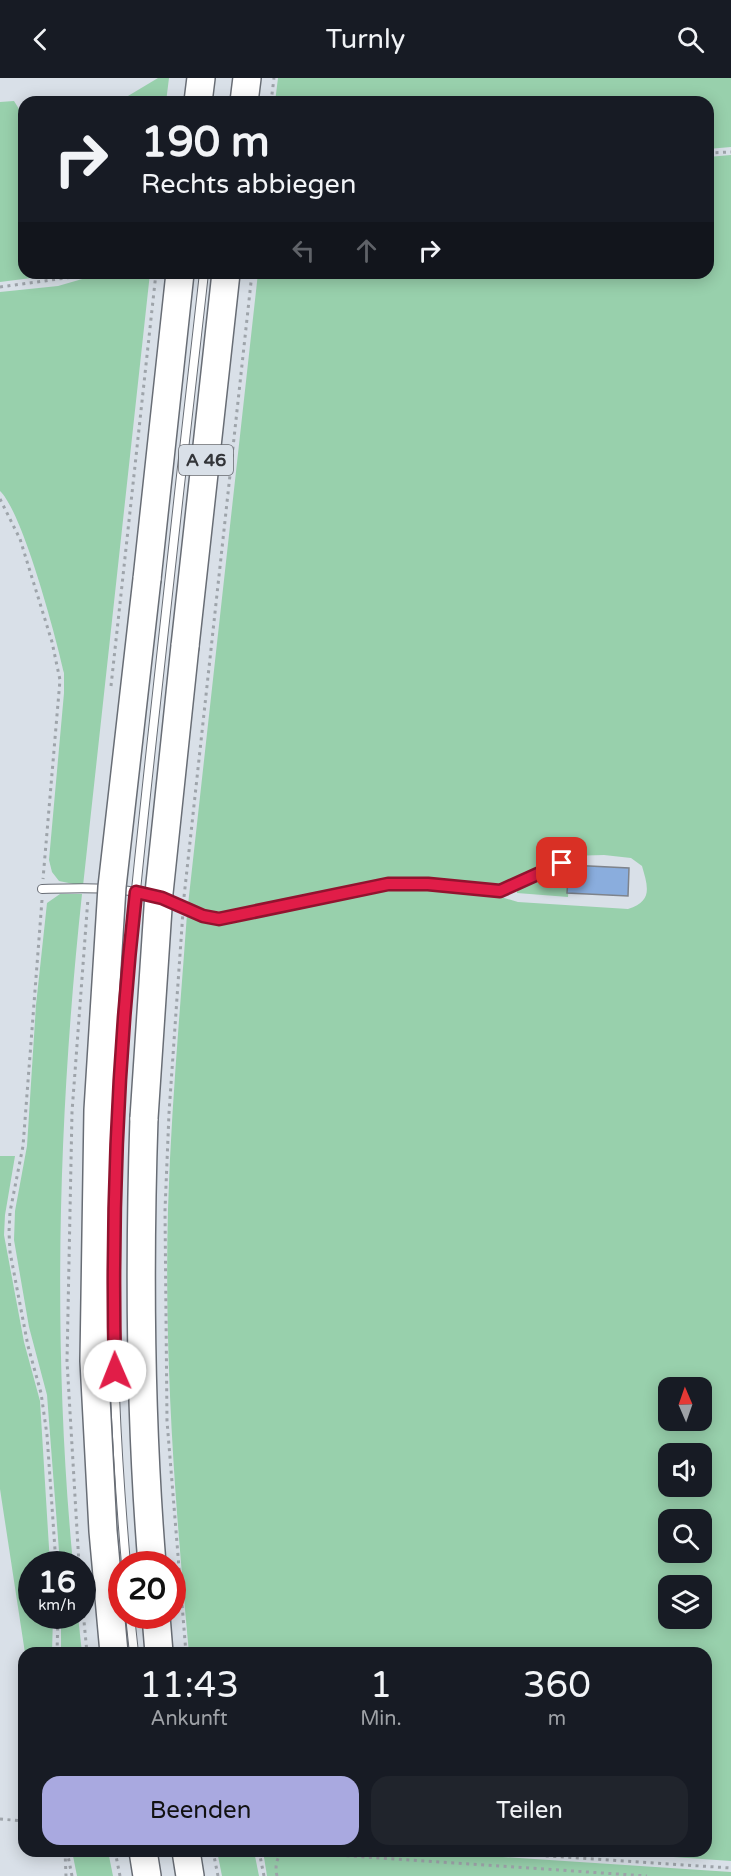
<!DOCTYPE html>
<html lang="de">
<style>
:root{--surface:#171b24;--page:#20242c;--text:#f1f3f6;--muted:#9ea1a6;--accent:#a9a9e0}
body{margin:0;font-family:"Varela Round",sans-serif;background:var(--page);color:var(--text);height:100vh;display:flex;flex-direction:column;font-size:22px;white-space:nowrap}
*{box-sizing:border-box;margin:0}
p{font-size:20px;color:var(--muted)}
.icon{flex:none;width:33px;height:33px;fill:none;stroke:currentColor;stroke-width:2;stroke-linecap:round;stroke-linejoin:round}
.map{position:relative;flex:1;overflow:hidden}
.sheet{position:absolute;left:18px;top:1569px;width:694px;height:210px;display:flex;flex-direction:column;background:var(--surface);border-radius:18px;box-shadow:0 3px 15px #0003}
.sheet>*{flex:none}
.top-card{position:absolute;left:18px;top:18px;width:696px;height:183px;border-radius:18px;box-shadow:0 3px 15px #0003;background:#171b24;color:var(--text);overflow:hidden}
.needle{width:39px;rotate:358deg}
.controls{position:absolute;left:658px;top:1299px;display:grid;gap:12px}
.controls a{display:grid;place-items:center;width:54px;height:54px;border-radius:12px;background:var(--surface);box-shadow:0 3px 15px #0003;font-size:30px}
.speed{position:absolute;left:18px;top:1473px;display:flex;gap:12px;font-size:30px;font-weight:700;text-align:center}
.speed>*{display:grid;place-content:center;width:78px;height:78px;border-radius:50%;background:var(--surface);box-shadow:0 3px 15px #0003;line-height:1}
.speed small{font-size:15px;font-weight:400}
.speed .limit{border:9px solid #d22;background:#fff;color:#111}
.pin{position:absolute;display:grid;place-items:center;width:51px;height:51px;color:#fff;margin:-26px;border-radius:12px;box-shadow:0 3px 9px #0006}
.me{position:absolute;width:66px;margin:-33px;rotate:359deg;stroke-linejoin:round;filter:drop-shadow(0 0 4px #0008)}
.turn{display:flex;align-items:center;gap:21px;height:126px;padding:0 24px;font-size:27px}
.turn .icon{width:78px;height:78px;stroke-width:2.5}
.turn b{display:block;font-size:42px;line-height:51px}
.lanes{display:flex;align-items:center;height:57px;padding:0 24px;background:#0003;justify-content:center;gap:30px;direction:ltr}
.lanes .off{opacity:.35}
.eta{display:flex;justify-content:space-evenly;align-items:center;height:102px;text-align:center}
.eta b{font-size:36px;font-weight:600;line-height:42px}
.button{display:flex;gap:12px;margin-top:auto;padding:12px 24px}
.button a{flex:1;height:69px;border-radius:18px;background:var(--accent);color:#111;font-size:24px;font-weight:600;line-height:69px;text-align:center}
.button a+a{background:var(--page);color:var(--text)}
header{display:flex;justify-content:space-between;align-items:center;height:78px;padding:0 24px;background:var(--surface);font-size:27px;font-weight:600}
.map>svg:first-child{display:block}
.green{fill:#98d0ac;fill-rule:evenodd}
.building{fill:#8aaddd;stroke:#7e838b;stroke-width:1.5}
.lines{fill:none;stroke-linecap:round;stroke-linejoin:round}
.lane-casing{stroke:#686d75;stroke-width:10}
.highway-casing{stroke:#686d75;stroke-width:30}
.path{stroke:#9ea4aa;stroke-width:3;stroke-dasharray:3 4.5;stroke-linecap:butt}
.lane{stroke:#fff;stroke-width:8}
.highway{stroke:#fff;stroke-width:27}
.highway-bridge-casing{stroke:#686d75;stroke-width:30;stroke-linecap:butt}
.path-bridge{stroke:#9ea4aa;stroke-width:3;stroke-dasharray:3 4.5;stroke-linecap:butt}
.highway-bridge{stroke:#fff;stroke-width:27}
.route-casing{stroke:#92132f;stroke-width:15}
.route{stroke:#e11d48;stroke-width:10}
.labels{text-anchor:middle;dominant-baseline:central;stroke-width:6;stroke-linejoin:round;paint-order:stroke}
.shield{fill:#d9e0e8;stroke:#65686e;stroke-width:1.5}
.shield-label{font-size:18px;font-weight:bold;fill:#333539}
</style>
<header><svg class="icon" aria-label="back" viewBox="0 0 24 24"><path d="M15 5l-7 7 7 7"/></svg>Turnly<svg class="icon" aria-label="search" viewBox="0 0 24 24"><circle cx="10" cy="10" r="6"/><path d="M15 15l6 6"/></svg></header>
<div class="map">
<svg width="731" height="1798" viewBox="0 0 731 1798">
<rect width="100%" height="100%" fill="#d9e0e8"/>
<g class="green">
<polygon points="158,0 169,0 166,24 118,24"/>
<polygon points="278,0 731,0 731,69 708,71 708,24 275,24"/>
<polygon points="14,23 24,39 24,195 71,195 0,204 0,24"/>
<path d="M731,77V1783L587,1773H706V1575H189C175,1427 164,1279 168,1131C171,1032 180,934 187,836L204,844L231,845L338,820L388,813L419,812L501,819L518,824L628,831C653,823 648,809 642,788L631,780L604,777L568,778L498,809L458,804H393L346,810L219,840L188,827L258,195H708V79ZM669,1310H702V1342H669ZM669,1376H702V1408H669ZM669,1442H702V1474H669ZM669,1508H702V1540H669Z"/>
<path d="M103,195H150L83,808L59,803L52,794L49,782L64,615V595C56,559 23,435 0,413V214L58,208Z"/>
<polygon points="569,787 568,819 517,815 517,808"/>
<path d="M60,816H82C58,1039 52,1264 73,1486H60L47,1317L29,1249L14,1162L15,1133L27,1068L36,927L47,825Z"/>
<polygon points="0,1078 15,1078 5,1137 4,1157 24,1264 40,1323 50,1486 32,1486 32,1538 53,1538 52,1575 25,1575 0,1411"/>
<polygon points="61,1538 78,1538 82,1575 61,1575"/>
<polygon points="72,1773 108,1773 113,1798 77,1798"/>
<polygon points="217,1773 254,1773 259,1798 222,1798"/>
<polygon points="263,1773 412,1773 731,1794 731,1798 267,1798"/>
</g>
<polygon class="building" points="569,787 629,790 628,818 567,815"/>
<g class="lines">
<g class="lane-casing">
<g id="lane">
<path d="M42,811C81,810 125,808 162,820C182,827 198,838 219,841L388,806H428L500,813L562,785"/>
<path d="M126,1486C115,1359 109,1230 114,1102C120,955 136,808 152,661C169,506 186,350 204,195"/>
<polyline points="130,1538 134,1575"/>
</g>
</g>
<g class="highway-casing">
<g id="highway">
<polyline points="198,24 201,0"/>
<polyline points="244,24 247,0"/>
<polyline points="147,501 180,195"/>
<polyline points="185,568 226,195"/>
<path d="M144,1040C139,1189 140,1338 152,1486"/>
<polyline points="156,1538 159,1575"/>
<polyline points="143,1773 147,1798"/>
<polyline points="186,1773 190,1798"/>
</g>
</g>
<g class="path">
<polyline points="271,24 274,0"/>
<polyline points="708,75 731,74"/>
<polyline points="0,209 73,199 87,195"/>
<polyline points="0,421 20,461 52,564 60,602 43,801"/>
<polyline points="42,822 23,1068 10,1134 9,1154 10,1174 28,1268 41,1315 47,1357 56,1486"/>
<polyline points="82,1522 87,1575"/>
<polyline points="57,1575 58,1538"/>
<polyline points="0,1741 24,1743"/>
<polyline points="65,1773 66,1798"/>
<polyline points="67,1773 72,1798"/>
<polyline points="115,1773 120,1798"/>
<polyline points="213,1773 218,1798"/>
<polyline points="259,1773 264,1798"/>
<polyline points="471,1773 731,1790"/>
<path d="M277,1798C275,1788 276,1782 282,1774H291L647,1798"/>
</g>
<use href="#lane" class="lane"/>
<use href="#highway" class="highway"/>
<g class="highway-bridge-casing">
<g id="highway-bridge">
<polyline points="144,1040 159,815 185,568"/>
<polyline points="114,1575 103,1453 94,1283 98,1032 112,809 147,501"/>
</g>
</g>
<g class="path-bridge">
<polyline points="111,608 156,195"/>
<polyline points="79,1486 67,1283 72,1034 88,820"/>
<polyline points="186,1575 167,1343 165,1132 169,1035 184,819 252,195"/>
</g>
<use href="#highway-bridge" class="highway-bridge"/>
</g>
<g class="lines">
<g class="route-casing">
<path id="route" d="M115,1293C111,1133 118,973 136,814L162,820L203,838L219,841L388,806H428L500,813L562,785"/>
</g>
<use href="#route" class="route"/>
</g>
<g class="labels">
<rect class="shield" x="179" y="367" width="54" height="30" rx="4.5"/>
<g class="shield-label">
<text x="206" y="382">A 46</text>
</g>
</g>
</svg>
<div class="controls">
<a><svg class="needle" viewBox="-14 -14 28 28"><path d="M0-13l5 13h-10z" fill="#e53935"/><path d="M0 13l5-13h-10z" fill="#9ea1a6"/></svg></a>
<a><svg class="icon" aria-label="sound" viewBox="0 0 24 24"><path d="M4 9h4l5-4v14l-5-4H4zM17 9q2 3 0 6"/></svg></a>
<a><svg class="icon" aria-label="search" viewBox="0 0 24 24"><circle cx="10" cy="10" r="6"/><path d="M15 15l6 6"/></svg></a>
<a><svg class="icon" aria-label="layers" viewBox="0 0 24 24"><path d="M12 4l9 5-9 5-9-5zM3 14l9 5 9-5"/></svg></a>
</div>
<div class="speed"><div>16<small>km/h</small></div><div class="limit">20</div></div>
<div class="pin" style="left:562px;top:785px;background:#d93025"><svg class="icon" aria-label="arrive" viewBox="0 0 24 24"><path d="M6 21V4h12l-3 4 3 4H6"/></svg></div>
<svg class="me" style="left:115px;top:1293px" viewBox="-20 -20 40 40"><circle r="19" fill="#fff"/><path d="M0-13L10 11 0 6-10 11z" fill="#e11d48"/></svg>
<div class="top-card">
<div class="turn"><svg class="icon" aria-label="right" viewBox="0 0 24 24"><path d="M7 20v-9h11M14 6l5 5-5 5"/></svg><div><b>190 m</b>Rechts abbiegen</div></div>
<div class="lanes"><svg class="icon off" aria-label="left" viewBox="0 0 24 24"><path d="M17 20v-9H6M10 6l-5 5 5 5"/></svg><svg class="icon off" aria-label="ahead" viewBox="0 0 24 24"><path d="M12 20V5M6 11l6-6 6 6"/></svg><svg class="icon" aria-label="right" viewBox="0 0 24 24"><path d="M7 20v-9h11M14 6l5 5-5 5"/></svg></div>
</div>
<section class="sheet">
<div class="eta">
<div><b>11:43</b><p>Ankunft</p></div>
<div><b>1</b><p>Min.</p></div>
<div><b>360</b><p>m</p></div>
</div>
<div class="button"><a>Beenden</a><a>Teilen</a></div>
</section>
</div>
